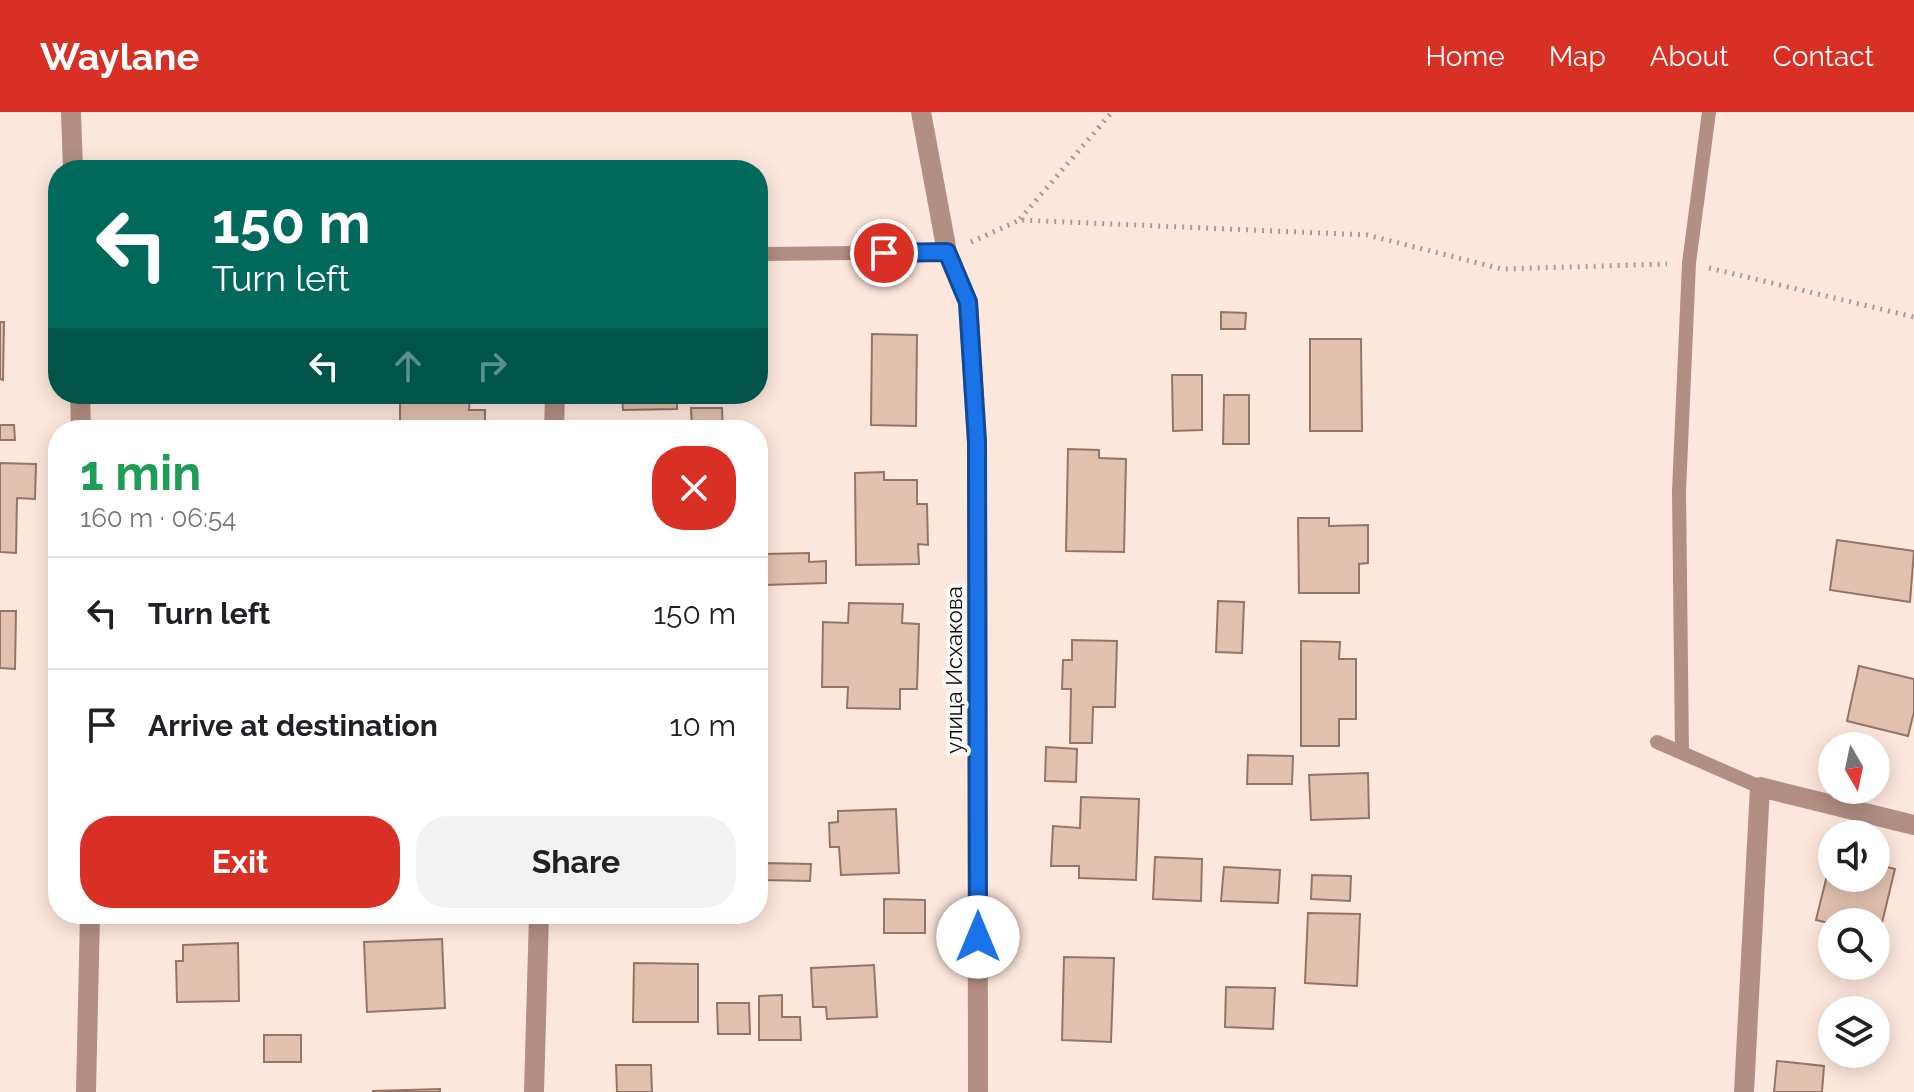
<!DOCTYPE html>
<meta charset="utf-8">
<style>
:root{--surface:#fff;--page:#f2f2f2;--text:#202124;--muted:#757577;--line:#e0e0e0;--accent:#d93025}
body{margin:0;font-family:Raleway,sans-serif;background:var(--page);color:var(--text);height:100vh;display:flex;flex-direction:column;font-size:30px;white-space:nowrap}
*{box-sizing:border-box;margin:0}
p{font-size:26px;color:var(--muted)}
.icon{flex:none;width:44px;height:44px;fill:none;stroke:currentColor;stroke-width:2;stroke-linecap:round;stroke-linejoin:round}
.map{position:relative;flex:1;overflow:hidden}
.panel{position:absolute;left:48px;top:308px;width:720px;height:504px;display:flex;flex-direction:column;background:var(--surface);border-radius:32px;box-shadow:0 4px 20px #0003}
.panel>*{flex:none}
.hud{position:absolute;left:48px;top:48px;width:720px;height:244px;border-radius:32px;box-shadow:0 4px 20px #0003;background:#00695c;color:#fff;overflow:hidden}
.needle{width:52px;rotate:171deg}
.controls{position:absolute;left:1818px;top:620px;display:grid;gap:16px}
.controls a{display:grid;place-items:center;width:72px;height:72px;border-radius:50%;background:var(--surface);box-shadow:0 4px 20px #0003;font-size:40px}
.pin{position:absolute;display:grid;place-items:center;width:68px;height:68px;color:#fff;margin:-34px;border:4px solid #fff;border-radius:50%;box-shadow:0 2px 8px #0007}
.me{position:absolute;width:88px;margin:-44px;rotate:0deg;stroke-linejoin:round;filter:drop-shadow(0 0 6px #0008)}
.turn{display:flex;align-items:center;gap:28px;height:168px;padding:0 32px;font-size:36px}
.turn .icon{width:104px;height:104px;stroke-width:2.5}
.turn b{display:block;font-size:56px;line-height:68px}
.lanes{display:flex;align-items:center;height:76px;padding:0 32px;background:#0003;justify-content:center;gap:40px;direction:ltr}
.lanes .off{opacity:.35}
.round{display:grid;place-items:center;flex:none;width:84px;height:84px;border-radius:32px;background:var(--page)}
.head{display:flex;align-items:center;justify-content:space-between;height:136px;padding:0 32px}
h1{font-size:48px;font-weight:700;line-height:60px;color:#1e9e55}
.cta{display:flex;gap:16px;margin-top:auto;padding:16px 32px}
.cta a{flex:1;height:92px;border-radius:32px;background:var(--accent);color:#fff;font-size:32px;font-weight:700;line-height:92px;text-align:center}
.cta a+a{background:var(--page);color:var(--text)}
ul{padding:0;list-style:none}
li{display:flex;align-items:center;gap:24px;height:112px;padding:0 32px;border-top:2px solid var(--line)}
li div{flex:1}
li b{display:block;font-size:30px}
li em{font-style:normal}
header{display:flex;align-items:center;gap:48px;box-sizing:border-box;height:112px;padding:0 40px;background:var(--accent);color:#fff}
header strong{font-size:38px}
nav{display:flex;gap:44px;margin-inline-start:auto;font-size:28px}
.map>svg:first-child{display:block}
.building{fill:#e3c1af;stroke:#957565;stroke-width:2}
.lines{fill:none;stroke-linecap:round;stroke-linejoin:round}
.path{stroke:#ab9990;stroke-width:5;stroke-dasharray:2 6;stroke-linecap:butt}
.service{stroke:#b38e82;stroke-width:14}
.minor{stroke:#b38e82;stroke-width:20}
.route-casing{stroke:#114b97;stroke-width:20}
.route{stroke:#1a73e8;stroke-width:14}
.labels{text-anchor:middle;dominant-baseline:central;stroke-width:8;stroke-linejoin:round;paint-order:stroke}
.street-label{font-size:22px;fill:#140904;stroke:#fafafa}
</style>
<header>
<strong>Waylane</strong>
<nav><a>Home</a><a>Map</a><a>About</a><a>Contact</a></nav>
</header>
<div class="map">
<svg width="1914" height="980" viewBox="0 0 1914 980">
<rect width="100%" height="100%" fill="#fee8dd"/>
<g class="building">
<rect x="758" y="195" width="2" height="48"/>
<polygon points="1221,200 1246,201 1245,217 1221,217"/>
<polygon points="0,210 4,210 3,268 0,267"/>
<polygon points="872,222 917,223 916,314 871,313"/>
<polygon points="1310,227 1361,227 1362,319 1310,319"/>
<polygon points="1172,263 1202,263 1202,318 1173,319"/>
<polygon points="400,282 470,282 469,298 485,298 485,318 400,317"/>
<polygon points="622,282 677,282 677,297 623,298"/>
<polygon points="1224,283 1249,283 1249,332 1223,332"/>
<polygon points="691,296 722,296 723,318 692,318"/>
<polygon points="0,313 14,313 15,328 0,328"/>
<polygon points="1068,337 1099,338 1099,346 1126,347 1124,440 1066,439"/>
<polygon points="0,351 36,352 35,387 17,386 16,441 0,440"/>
<polygon points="884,360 884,368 917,368 917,392 927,392 928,433 918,432 919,452 856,453 855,361"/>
<polygon points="1298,406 1329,406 1329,414 1368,413 1368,451 1359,452 1359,481 1299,481"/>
<polygon points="1837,428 1914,439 1910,490 1830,478"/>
<polygon points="809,441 809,450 826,449 826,471 766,473 765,442"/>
<polygon points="1218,489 1244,490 1242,541 1216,540"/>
<polygon points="849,491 903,492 902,511 919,512 917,577 900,577 900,597 847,596 848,575 822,575 823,510 848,511"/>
<polygon points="0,499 16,499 15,557 0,556"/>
<polygon points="1072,528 1117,529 1115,595 1093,595 1092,631 1070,631 1071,577 1062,577 1063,548 1072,548"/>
<polygon points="1301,529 1340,530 1339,547 1356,547 1356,607 1339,607 1339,634 1301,634"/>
<polygon points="1859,554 1914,567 1914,600 1908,624 1847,609"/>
<polygon points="1046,635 1077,637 1076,670 1045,669"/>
<polygon points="1248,643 1293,644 1292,672 1247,672"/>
<polygon points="1368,661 1369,706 1311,708 1309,663"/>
<polygon points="1081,685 1139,687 1136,768 1079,766 1079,754 1051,754 1053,714 1080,716"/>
<polygon points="896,697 899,761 841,763 839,735 830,735 829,711 838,710 838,699"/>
<polygon points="1832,743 1832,766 1876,766 1876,752 1895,757 1879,823 1876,823 1876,810 1832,812 1816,808"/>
<polygon points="1155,745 1202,747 1201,789 1153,787"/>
<polygon points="764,751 811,752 810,769 764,768"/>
<polygon points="1224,755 1280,758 1278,791 1221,789"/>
<polygon points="1312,763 1351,764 1350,789 1311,787"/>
<polygon points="884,787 925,788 925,821 884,821"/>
<polygon points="1308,801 1360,802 1357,874 1305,871"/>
<polygon points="442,827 445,896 367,900 364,830"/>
<polygon points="238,831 239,889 177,890 176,849 183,849 183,833"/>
<polygon points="1064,845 1114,846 1111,930 1062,928"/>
<polygon points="634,851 698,852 698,910 633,910"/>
<polygon points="874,853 877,905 827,907 826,895 813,895 811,856"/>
<polygon points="1226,875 1275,876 1273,917 1225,915"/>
<polygon points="782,883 782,905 800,905 801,928 759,928 759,884"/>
<polygon points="717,891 749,891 750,922 718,922"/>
<rect x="264" y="923" width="37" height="27"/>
<polygon points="1777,949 1824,954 1822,980 1774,980"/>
<polygon points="616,953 651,953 652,980 617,980"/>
<polygon points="440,977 440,980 373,980 373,979"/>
</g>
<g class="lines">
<g class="path">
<polyline points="1020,107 1112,0"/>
<polyline points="971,130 1020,108 1367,123 1502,157 1667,152"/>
<polyline points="1709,156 1914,205"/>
</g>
<g class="service">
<polyline points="758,142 947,140"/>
<polyline points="1657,630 1760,675"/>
<polyline points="1682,640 1679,379 1689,151 1709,0"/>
</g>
<g class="minor">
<polyline points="71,0 73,58"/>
<polyline points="921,0 947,140 968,190 977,330 978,980"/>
<polyline points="80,282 81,318"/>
<polyline points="554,318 555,282"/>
<polyline points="86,980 90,802"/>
<polyline points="534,980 539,802"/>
<polyline points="1744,980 1760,675 1914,713"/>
</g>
</g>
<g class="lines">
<g class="route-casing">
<polyline id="route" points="884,141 947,140 968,190 977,330 978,825"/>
</g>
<use href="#route" class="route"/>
</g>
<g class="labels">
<g class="street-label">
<text transform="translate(954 558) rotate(-90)">улица Исхакова</text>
</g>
</g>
</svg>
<div class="controls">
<a><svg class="needle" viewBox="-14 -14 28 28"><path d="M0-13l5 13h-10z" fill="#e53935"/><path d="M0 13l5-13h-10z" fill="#757577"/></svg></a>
<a><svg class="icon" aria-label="sound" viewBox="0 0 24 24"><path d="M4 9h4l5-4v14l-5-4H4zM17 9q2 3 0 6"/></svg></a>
<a><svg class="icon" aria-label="search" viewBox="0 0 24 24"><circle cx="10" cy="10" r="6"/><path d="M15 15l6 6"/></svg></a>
<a><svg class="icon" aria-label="layers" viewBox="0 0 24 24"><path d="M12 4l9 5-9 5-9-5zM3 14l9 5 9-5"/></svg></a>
</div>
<div class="pin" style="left:884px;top:141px;background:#d93025"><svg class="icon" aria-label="arrive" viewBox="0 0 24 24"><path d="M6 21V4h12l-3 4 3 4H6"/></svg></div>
<svg class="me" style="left:978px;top:825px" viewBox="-20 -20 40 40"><circle r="19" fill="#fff"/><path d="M0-13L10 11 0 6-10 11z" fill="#1a73e8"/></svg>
<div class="hud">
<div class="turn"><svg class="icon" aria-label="left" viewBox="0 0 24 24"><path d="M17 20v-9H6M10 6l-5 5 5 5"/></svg><div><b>150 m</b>Turn left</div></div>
<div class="lanes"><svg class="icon" aria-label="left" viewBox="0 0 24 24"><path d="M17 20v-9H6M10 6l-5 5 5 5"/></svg><svg class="icon off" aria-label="ahead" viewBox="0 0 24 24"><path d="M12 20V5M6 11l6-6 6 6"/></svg><svg class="icon off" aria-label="right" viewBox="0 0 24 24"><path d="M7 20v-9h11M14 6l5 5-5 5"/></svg></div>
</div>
<section class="panel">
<div class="head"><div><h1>1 min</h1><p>160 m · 06:54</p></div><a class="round" style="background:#d93025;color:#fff"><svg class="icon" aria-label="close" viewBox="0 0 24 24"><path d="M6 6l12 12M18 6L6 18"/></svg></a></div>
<ul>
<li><svg class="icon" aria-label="left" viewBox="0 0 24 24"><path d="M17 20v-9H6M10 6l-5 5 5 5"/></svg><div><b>Turn left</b></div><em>150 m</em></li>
<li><svg class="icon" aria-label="arrive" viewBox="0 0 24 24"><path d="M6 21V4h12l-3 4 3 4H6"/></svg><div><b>Arrive at destination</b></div><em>10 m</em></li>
</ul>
<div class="cta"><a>Exit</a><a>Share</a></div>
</section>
</div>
